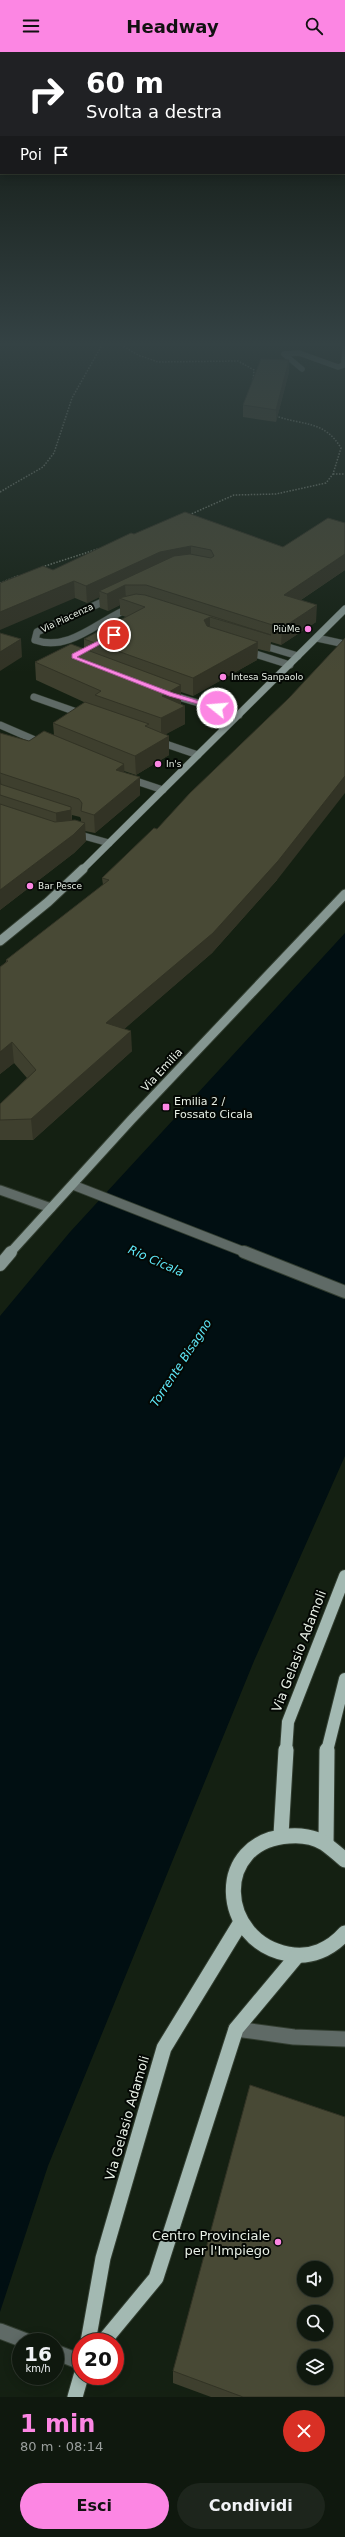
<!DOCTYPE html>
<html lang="it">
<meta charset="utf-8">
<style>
:root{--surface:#0f180e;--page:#1d251c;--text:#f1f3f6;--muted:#9ba09e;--line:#2f372e;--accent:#fc86e3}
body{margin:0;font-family:"DejaVu Sans",sans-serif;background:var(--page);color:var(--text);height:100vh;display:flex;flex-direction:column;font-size:15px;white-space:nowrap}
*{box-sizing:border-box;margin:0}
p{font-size:13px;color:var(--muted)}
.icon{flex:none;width:22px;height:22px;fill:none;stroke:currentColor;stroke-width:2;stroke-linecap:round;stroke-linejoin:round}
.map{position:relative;height:2345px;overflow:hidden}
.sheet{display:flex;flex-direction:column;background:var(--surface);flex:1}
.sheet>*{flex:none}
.guide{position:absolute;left:0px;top:0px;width:345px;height:122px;box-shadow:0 2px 10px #0003,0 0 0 1px var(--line);background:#202124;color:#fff;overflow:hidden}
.fabs{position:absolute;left:297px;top:2209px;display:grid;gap:8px}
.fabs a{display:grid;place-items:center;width:36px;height:36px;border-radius:50%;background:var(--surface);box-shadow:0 2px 10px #0003,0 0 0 1px var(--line);font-size:20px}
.speed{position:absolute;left:12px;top:2281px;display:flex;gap:8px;font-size:20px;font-weight:700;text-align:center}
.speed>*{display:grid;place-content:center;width:52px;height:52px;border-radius:50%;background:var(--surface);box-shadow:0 2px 10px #0003,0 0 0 1px var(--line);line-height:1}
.speed small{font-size:10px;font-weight:400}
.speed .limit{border:6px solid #d22;background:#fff;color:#111}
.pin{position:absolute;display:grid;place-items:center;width:34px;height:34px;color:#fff;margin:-17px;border:2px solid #fff;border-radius:50%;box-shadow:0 1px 4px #0007}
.me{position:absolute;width:44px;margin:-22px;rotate:287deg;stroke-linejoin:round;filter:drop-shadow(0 0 3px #0008)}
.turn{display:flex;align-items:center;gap:14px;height:84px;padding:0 20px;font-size:18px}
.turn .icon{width:52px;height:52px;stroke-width:2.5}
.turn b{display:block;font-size:28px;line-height:34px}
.then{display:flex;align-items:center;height:38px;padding:0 20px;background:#0003;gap:8px;font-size:15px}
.round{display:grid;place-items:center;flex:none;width:42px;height:42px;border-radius:21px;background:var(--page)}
.headline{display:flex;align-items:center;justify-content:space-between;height:68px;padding:0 20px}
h1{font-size:24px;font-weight:700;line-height:30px;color:var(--accent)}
.action{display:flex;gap:8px;margin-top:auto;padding:8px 20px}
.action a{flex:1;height:46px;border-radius:24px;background:var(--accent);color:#111;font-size:16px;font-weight:700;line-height:46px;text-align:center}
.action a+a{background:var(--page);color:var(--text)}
header{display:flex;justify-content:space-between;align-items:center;height:52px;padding:0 20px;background:var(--accent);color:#111;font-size:18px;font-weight:700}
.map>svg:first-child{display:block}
.water{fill:#010f12}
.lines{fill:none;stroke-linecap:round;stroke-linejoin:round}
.service-far1-casing{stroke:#323d30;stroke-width:8}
.service-casing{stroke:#323d30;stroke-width:17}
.pedestrian-far1-casing{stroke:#323d30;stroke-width:11}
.pedestrian-casing{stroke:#323d30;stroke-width:14}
.minor-far2-casing{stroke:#323d30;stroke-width:6}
.minor-far1-casing{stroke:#323d30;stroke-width:8}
.minor-casing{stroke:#323d30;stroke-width:11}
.tertiary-casing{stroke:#323d30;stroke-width:17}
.secondary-far2-casing{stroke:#323d30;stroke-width:8}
.secondary-far1-casing{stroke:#323d30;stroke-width:11}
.secondary-casing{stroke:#323d30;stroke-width:14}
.primary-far1-casing{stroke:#323d30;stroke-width:14}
.primary-casing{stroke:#323d30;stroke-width:17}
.path{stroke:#707a6e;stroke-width:1.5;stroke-dasharray:1.5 1.5;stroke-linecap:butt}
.service-far1{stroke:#5f6a66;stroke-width:7}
.service{stroke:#5f6a66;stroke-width:15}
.pedestrian-far1{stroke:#5f6a66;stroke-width:9}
.pedestrian{stroke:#5f6a66;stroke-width:12}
.minor-far2{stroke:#5f6a66;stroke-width:5.5}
.minor-far1{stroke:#5f6a66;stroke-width:7}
.minor{stroke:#5f6a66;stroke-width:9}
.tertiary{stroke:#5f6a66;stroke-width:15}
.secondary-far2{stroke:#859691;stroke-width:7}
.secondary-far1{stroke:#859691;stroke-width:9}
.secondary{stroke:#859691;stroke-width:12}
.primary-far1{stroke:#a3b9b2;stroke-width:12}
.primary{stroke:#a3b9b2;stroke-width:15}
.wall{fill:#3e3f2e;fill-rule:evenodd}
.shaded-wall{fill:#323325}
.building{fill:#484935;stroke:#323325;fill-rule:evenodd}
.route{fill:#fc86e3;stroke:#a45794}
.poi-dot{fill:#fc86e3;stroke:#040804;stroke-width:1.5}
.labels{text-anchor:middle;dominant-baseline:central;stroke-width:4;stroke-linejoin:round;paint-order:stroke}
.far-street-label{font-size:9px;fill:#e8f0e6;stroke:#040804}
.far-poi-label{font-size:9px;fill:#e8f0e6;stroke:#040804;text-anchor:start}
.street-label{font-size:11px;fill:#e8f0e6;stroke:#040804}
.poi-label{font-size:11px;fill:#e8f0e6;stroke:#040804;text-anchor:start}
.water-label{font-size:12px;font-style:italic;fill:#5ee7f8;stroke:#040804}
.near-street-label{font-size:13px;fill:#e8f0e6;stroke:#040804}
.near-poi-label{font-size:13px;fill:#e8f0e6;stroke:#040804;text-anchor:end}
</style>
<header><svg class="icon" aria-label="menu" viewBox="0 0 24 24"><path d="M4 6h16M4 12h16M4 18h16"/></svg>Headway<svg class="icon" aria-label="search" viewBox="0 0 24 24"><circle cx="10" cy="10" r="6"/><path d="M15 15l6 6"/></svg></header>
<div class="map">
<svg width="345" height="2345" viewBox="0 0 345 2345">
<rect width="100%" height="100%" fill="#142012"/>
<polygon class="water" points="345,881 345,1404 254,1609 48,2114 0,2260 0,1264 70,1180"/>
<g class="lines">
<g class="service-far1-casing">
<g id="service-far1">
<polyline points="246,599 290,613"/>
<polyline points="168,642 239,663"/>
<polyline points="34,645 85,663"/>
<polyline points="0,673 44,692"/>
<polyline points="157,689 198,703"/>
<polyline points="127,726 163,738"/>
<polyline points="73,781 109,791"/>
</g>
</g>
<g class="service-casing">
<polyline id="service" points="236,1977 294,1985 345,1987"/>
</g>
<g class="pedestrian-far1-casing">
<polyline id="pedestrian-far1" points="73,1133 247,1201"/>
</g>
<g class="pedestrian-casing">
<polyline id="pedestrian" points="244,1200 345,1240"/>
</g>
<g class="minor-far2-casing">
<polyline id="minor-far2" points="302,317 284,302 299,301 338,315 344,313 345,294"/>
</g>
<g class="minor-far1-casing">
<g id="minor-far1">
<path d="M111,546L37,580L35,588C70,601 101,566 132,555"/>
<polyline points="317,586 345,592"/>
<polyline points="258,592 298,604"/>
</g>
</g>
<g class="minor-casing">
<polyline id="minor" points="0,1138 51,1156"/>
</g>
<g class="tertiary-casing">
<g id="tertiary">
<polyline points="0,2279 29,2290"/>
<polyline points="55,2300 81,2310"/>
</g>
</g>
<g class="secondary-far2-casing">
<polyline id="secondary-far2" points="82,818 345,557"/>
</g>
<g class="secondary-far1-casing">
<g id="secondary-far1">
<polyline points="0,889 48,850 83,817"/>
<polyline points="10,1201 131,1068 345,842"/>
</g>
</g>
<g class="secondary-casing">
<polyline id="secondary" points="0,1213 11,1200"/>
</g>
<g class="primary-far1-casing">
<g id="primary-far1">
<polyline points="286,1699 288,1670 345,1524"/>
<polyline points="327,1699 345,1627"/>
</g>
</g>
<g class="primary-casing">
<g id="primary">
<polyline points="281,1783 286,1698"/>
<polyline points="326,1791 327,1698"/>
<path d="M345,1808C338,1802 331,1796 324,1791C314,1785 300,1783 289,1784C212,1789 218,1889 288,1902C310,1907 331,1897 345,1881"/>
<polyline points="88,2290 103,2206 164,1996 241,1870"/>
<polyline points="103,2290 156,2226 236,1977 297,1904"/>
<polyline points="75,2345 81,2324"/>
</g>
</g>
<g class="path">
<polyline points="121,293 138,303 158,310 238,309 254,318 253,330"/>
<polyline points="333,422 345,422"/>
<polyline points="0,440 43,415 54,401 72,346 102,293"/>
<path d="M189,463L234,443L276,442L326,431L333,422L341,396C324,368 304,374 276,364"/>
<polyline points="42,515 98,497"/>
<polyline points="0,531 18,524"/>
</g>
<use href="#service-far1" class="service-far1"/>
<use href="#service" class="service"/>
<use href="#pedestrian-far1" class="pedestrian-far1"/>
<use href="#pedestrian" class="pedestrian"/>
<use href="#minor-far2" class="minor-far2"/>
<use href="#minor-far1" class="minor-far1"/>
<use href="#minor" class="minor"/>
<use href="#tertiary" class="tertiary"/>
<use href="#secondary-far2" class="secondary-far2"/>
<use href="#secondary-far1" class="secondary-far1"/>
<use href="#secondary" class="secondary"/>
<use href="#primary-far1" class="primary-far1"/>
<use href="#primary" class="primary"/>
</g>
<g class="wall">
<polygon points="289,320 276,370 243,365 243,353"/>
<path d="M345,471V518L301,548L316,570L281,593L271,590L270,600L258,597L257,608L193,644L181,640V652L185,672L165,682L169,684V703L136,723L124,719V720L140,743L95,781L85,779L86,789L74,801L0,858V681L29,689L54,683L53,671L86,651L36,628L35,610L84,597V587L126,565L120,563V553L108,559L100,556L99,545L87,551L75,546L53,518L134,482L283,495ZM72,763L80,765L81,767V770L72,768Z"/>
<polygon points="102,826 277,828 212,901 124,977 132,999 33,1088 0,1088 0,1052 27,1026 14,1011 0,1022 0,915 6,910 6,908 103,833"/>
<polygon points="173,2319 345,2345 211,2345 173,2331"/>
</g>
<g class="shaded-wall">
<polygon points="289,308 289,320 276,370 276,358"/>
<polygon points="191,494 191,511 99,539 100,545 87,551 86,534 160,500"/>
<polygon points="345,502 345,518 283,560 284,543"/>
<polygon points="74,529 75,546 0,578 0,560"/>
<polygon points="125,533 126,548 119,546 120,553 108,559 107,542"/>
<polygon points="317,553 316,570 281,593 282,576"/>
<polygon points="210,565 210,582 204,568"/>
<polygon points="21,587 22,605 0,619 0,600"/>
<polygon points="258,590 257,608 193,644 193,626"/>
<polygon points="181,633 181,651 162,662 162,644"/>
<polygon points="185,654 185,672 161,685 161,666"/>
<polygon points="169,684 169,703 136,723 135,704"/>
<polygon points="124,712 125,730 116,718"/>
<polygon points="0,721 2,739 0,740"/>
<polygon points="345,724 345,741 277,828 212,901 107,992 106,971"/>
<polygon points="140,725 140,743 95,781 94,763"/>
<polygon points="71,755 72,773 57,779 56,761"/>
<polygon points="85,771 86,789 74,801 0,858 0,838"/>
<polygon points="131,979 132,999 33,1088 31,1067"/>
<polygon points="12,990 14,1011 0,1022 0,1000"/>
</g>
<g class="building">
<polygon points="261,307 289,308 276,358 243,353"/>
<polygon points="185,460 283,495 328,466 345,471 345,502 284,543 317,553 282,576 146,533 125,533 107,542 99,539 174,504 190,502 211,506 214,504 211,498 191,494 160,500 86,534 74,529 0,560 0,531 43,514 53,518 131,481 134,482"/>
<polygon points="136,542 145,543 271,583 210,565 204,568 207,574 258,590 193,626 84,587 145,555 119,546"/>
<polygon points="0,581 21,587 0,600"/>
<polygon points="345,586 345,724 278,809 213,881 106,971 131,979 31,1067 0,1068 0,1052 36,1018 12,990 0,1000 0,915 8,909 6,908 109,828 102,826 154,776 157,777 190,741 289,646"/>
<polygon points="71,592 181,633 162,644 185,654 161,666 95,643 101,639 35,610"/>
<polygon points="85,650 149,672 145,674 169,684 135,704 53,671"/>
<polygon points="44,679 124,712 116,718 140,725 94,763 81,759 82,751 79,747 0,721 0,681 29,689"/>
<polygon points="0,732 71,755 71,758 56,761 0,743"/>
<polygon points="0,752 55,770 75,768 85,771 73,783 0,838"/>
<path d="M250,2033L345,2065V2345H243L173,2319ZM304,2216H326V2238H304ZM304,2260H326V2282H304ZM304,2304H326V2326H304Z"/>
</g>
<linearGradient id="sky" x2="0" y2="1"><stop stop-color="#0b120a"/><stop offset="0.47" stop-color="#344244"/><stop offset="1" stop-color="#344244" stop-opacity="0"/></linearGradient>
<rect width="345" height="621" fill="url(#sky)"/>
<polygon class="route" points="112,582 117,583 77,605 173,641 219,655 219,658 169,644 72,606 72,602"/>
<g class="poi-dot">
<circle cx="308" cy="577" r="4"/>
<circle cx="223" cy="625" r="4"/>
<circle cx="158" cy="712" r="4"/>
<circle cx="30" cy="834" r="4"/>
<rect x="162" y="1051" width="8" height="8" rx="2"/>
<circle cx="278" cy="2190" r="4"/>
</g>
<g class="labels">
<g class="far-street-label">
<text transform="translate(67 566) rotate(-25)">Via Piacenza</text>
</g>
<g class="far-poi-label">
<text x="300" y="577" text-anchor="end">PiùMe</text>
<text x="231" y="625">Intesa Sanpaolo</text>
<text x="166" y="712">In's</text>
<text x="38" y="834">Bar Pesce</text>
</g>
<g class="street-label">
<text transform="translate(162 1018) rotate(-47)">Via Emilia</text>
</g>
<g class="poi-label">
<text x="174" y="1049">Emilia 2 /<tspan x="174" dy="13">Fossato Cicala</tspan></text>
</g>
<g class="water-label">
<text transform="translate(156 1209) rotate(24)">Rio Cicala</text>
<text transform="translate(181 1311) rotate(-57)">Torrente Bisagno</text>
</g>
<g class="near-street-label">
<text transform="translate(299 1599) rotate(-69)">Via Gelasio Adamoli</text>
<text transform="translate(127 2066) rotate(-74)">Via Gelasio Adamoli</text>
</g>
<g class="near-poi-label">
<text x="270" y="2183">Centro Provinciale<tspan x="270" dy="15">per l'Impiego</tspan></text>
</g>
</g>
</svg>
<div class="fabs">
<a><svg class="icon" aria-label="sound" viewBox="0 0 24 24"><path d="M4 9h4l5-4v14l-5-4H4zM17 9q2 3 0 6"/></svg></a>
<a><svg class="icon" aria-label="search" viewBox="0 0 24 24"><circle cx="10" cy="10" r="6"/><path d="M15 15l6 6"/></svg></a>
<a><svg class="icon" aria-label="layers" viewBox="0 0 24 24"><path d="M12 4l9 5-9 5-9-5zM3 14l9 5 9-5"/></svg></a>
</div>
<div class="speed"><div>16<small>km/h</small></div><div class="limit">20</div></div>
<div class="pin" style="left:114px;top:583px;background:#d93025"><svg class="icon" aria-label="arrive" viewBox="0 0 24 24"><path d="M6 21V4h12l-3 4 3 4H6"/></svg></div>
<svg class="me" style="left:217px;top:656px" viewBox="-20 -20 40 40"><circle r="17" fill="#fc86e3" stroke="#fff" stroke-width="3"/><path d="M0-11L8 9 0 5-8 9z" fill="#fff"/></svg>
<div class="guide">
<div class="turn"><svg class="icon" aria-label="right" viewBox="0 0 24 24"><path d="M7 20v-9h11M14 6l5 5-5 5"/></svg><div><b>60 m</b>Svolta a destra</div></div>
<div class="then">Poi<svg class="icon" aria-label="arrive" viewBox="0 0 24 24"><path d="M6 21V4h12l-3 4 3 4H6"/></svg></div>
</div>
</div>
<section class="sheet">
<div class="headline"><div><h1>1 min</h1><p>80 m · 08:14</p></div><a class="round" style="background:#d93025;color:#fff"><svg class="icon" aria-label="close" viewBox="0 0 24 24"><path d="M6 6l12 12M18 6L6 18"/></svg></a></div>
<div class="action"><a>Esci</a><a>Condividi</a></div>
</section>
